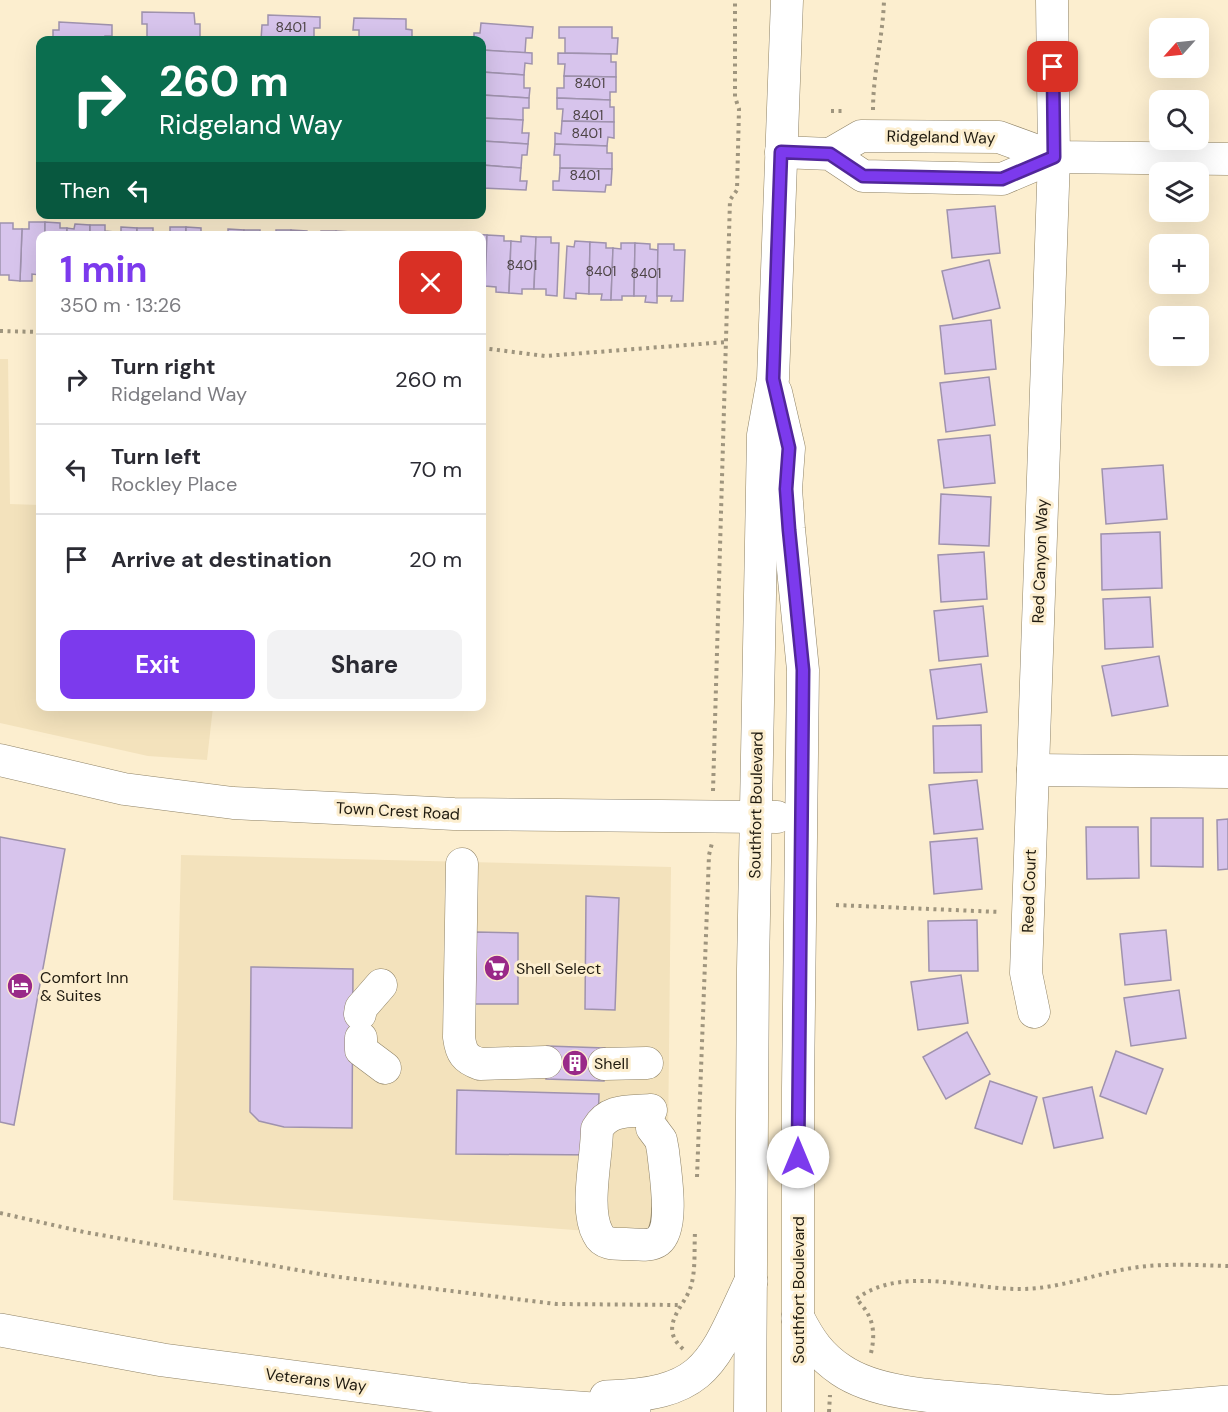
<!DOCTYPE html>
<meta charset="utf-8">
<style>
:root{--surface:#fff;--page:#f2f2f3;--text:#2b2b33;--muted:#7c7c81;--line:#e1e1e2;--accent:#7c3aed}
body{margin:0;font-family:"DM Sans",sans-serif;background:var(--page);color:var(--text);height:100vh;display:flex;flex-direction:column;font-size:22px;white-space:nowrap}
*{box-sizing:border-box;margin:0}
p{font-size:20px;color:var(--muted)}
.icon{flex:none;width:33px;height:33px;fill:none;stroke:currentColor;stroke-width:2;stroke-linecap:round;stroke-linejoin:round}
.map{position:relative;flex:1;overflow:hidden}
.panel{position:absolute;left:36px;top:231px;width:450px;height:480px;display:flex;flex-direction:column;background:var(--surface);border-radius:12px;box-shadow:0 6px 24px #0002}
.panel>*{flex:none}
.hud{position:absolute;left:36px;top:36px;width:450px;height:183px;border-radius:12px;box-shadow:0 6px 24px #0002;background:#0b6e4f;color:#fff;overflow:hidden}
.needle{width:39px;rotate:243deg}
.buttons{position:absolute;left:1149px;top:18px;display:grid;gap:12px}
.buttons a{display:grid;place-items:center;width:60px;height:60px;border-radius:12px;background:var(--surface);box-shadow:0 6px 24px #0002;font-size:30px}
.pin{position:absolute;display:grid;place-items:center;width:51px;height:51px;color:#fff;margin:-26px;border-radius:12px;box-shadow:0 3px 9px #0006}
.me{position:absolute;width:66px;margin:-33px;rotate:0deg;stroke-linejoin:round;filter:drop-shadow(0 0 4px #0008)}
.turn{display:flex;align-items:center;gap:21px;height:126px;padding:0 24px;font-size:27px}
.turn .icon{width:78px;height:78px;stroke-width:2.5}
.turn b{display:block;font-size:42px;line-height:51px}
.then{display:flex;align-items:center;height:57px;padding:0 24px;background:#0003;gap:12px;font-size:22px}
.round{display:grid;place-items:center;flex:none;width:63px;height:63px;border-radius:12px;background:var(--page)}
.headline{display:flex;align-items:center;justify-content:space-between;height:102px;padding:0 24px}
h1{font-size:36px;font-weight:700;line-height:45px;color:var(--accent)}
.cta{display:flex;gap:12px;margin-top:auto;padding:12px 24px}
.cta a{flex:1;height:69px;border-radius:12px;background:var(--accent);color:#fff;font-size:24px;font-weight:700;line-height:69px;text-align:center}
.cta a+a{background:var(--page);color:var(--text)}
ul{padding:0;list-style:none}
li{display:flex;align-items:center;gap:18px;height:90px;padding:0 24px;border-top:2px solid var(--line)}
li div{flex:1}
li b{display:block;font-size:22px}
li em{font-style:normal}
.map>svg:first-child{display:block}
.built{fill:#f3e2bc}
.building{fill:#d7c4ec;stroke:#9f92ad;stroke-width:1.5}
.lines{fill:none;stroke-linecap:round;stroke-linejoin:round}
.minor-casing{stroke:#8f8367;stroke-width:33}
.major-casing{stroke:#8f8367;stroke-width:34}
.path{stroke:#9f957e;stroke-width:4;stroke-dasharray:3 4.5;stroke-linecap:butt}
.minor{stroke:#fff;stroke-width:32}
.major{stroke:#fff;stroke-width:33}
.route-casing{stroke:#51269a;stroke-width:15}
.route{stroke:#7c3aed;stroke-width:10}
.labels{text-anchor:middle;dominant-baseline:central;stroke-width:6;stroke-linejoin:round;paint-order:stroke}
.number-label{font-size:14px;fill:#4e4547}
.street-label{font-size:16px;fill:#201b10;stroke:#fceecf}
.poi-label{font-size:16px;fill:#201b10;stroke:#fceecf;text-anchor:start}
</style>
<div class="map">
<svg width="1228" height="1412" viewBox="0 0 1228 1412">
<rect width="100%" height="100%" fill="#fceecf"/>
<g class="built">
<polygon points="0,359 8,359 10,504 40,505 40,706 213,707 207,760 148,756 0,723"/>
<polygon points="181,855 671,867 667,1237 173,1200"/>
</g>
<g class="building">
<polygon points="142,12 194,13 195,24 200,24 200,40 147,39 147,24 142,24"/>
<polygon points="268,15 320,17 320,28 314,28 314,40 261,40 262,25 268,25"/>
<polygon points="354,18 406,19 406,29 412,30 412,40 359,40 359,30 353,30"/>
<polygon points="59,22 112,25 112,36 105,36 105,40 53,40 53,30 59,30"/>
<polygon points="481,23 533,27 532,38 526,38 525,53 482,50 482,40 474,40 474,33 480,33"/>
<polygon points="559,27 612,27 612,38 618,38 617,54 565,53 565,38 559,38"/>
<polygon points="482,50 532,53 532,64 525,63 524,75 482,72"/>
<polygon points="558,53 611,54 611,62 616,62 616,77 564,76 565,64 558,64"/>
<polygon points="482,72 524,75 524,88 530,88 529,98 482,95"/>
<polygon points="564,76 616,77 616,92 610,92 610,100 557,98 557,88 564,88"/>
<polygon points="482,95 529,98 529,108 523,108 523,120 482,118"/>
<polygon points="557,98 610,100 610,107 614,107 614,122 562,121 563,109 557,109"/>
<polygon points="482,118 523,120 522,133 529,133 528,144 482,141"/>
<polygon points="562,121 614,122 614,138 608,137 607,146 555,144 555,133 561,134"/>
<polygon points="482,141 528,144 527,155 522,155 521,168 482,165"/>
<polygon points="555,144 607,146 607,153 612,153 612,169 560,168 560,155 554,155"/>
<polygon points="482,165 521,168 520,181 527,181 526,190 482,188"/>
<polygon points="560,168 612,169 611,185 606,185 605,192 553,190 553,181 559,181"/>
<polygon points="995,206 1000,253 952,258 947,210"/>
<polygon points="29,222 45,222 45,236 40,236 40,275 32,274 32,281 20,281 22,229 29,229"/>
<polygon points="45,222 60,223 60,228 67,228 67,236 45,236"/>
<polygon points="0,223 13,223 13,229 22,229 20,281 9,280 9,275 0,275"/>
<polygon points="75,224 90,225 90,236 67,236 67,228 74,229"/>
<polygon points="90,225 105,225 105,231 114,232 113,236 90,236"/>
<polygon points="121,227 137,228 137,236 113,236 114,232 121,232"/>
<polygon points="170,227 186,227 186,236 161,236 162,232 170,232"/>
<polygon points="186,227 201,228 201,233 208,236 186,236"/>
<polygon points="137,228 153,228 153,232 162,232 161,236 137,236"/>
<polygon points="228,229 244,230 244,236 221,236 228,235"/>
<rect x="244" y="230" width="16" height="6"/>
<rect x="276" y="230" width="15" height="6"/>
<polygon points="291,230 307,231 308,236 291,236"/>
<rect x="321" y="231" width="15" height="5"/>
<polygon points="336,231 351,232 351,236 336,236"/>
<polygon points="471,234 487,235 485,286 482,286 482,236"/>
<polygon points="487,235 504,236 504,241 511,241 509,293 496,292 496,287 485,286"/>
<polygon points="521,236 536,237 534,289 522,289 522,294 509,293 511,241 521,242"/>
<polygon points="536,237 551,237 551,243 559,243 557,296 546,295 546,289 534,289"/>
<polygon points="575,241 590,242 589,294 576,293 576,299 564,298 567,246 574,247"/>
<polygon points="590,242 606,243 606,248 613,248 611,300 601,300 602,294 589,294"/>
<polygon points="621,243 635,243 634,296 622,296 622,300 611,300 613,248 621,249"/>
<polygon points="635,243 650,244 650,249 658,250 657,303 645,302 646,296 634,296"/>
<polygon points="658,244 674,244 674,250 685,250 683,301 671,301 672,296 657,296"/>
<polygon points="989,260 1000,308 953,319 942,271"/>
<polygon points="991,320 996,369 945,374 940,326"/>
<polygon points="989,377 995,425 946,432 940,383"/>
<polygon points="990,435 995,483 944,488 938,440"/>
<polygon points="1163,465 1167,519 1106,524 1102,469"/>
<polygon points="941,494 991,497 989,546 939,544"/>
<polygon points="1160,532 1162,588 1102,590 1101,534"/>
<polygon points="984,552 987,599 941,602 938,555"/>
<polygon points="1150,597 1153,647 1105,649 1103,599"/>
<polygon points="983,606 988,656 939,661 934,611"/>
<polygon points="1159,656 1168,706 1112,716 1102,666"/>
<polygon points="981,664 987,712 937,719 930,670"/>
<polygon points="981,725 982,772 934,773 933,726"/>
<polygon points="977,780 983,829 934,834 929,785"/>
<polygon points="1151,818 1203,818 1203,867 1151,866"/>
<polygon points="1228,819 1228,869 1218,870 1217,820"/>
<polygon points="1086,827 1138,827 1139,878 1087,879"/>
<polygon points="0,837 65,849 14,1125 0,1122"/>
<polygon points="977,838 982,889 934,894 930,842"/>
<polygon points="586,896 619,898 615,1010 585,1009"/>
<polygon points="977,920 978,971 929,971 928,921"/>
<polygon points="1166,930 1171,980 1125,985 1120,934"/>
<polygon points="476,932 518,933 518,1004 475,1004"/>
<polygon points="251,967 353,969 352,1128 284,1127 259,1121 250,1112"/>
<polygon points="961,975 968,1023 918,1030 911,982"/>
<polygon points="1179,990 1186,1038 1131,1046 1124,998"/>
<polygon points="967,1032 990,1074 946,1099 923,1057"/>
<polygon points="547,1046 605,1048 604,1081 546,1079"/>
<polygon points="1116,1051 1163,1069 1146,1114 1100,1096"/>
<polygon points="990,1081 1037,1097 1022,1144 975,1128"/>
<polygon points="1092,1087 1103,1138 1054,1148 1043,1098"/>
<polygon points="457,1090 599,1094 597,1155 456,1154"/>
</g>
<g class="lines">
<g class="minor-casing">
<g id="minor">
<polyline points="781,152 830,154 863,176 1002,179 1054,157"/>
<polyline points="830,154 861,136 999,137 1054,157 1228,159"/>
<polyline points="776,392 789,448 786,489 789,529 803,670 798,1088 798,1412"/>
<polyline points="0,760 124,789 233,803 454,814 777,817"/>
<polyline points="1033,770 1228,772"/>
<path d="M462,864L459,1037C461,1053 465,1059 480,1064L546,1062"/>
<polyline points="1034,1012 1026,973 1054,157 1052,0"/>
<polyline points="360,1014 361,1008 381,985"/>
<polyline points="361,1038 361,1050 385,1068"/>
<polyline points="604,1064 647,1063"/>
<path d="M651,1110C629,1112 609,1108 597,1129C597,1158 584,1209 598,1234C603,1245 616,1244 626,1244C636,1244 650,1247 658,1241C675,1228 665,1171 663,1151L661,1140L652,1128"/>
<polyline points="750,1412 753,969 763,435 773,379 787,0"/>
</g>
</g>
<g class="major-casing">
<g id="major">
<path d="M798,1318C809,1340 820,1356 841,1370C879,1396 946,1397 992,1401C1033,1405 1074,1408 1115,1412"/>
<polyline points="0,1330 163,1360 469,1400 634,1412"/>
<path d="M606,1397C707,1394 712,1364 751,1281"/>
<polyline points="1111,1412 1228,1402"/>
</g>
</g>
<g class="path">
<path d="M873,110C873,72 883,37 884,0"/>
<polyline points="831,111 845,111"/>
<polyline points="0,331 40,332"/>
<polyline points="482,348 545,356 726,342"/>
<polyline points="713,791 730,200 737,190 739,109 735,97 735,0"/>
<polyline points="836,905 1000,912"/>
<polyline points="697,1177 709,855 712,843"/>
<polyline points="0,1213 84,1232 331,1276 556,1304 678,1305"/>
<path d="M683,1349C658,1327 683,1308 690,1289C696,1273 694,1250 695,1232"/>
<path d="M871,1353C876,1331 873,1315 856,1299C900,1266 965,1288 1016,1289C1057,1290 1093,1274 1132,1268C1164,1263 1196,1265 1228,1266"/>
<polyline points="829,1412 830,1395"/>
</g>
<use href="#minor" class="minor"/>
<use href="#major" class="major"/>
</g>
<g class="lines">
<g class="route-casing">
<polyline id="route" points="798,1157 803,670 789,530 786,489 789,448 773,379 781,152 830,154 863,176 1002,179 1054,157 1053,67"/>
</g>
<use href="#route" class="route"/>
</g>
<defs>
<g id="supermarket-disc" transform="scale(1.35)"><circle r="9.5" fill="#992988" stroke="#fceecf"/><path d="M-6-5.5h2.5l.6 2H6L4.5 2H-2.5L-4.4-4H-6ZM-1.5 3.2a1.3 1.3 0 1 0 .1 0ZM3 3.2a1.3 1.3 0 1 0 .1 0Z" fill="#fff"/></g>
<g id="hotel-disc" transform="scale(1.35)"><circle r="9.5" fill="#992988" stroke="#fceecf"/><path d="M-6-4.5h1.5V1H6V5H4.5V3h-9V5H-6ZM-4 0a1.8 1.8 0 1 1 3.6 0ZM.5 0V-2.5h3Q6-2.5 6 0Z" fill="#fff"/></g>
<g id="building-disc" transform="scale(1.35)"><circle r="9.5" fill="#992988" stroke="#fceecf"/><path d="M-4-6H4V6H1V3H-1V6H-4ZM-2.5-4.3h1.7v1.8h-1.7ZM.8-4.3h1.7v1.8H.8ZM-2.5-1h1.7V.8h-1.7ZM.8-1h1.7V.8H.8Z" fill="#fff"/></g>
</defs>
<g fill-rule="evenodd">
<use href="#supermarket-disc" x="497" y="968"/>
<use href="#hotel-disc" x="20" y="986"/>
<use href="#building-disc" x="575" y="1063"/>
</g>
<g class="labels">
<g class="number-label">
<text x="291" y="27">8401</text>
<text x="590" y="83">8401</text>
<text x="588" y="115">8401</text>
<text x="587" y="133">8401</text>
<text x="585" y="175">8401</text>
<text x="522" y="265">8401</text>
<text x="601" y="271">8401</text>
<text x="646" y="273">8401</text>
</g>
<g class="street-label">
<text transform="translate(941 137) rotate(1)">Ridgeland Way</text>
<text transform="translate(1040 561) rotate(-88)">Red Canyon Way</text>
<text transform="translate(756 805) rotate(-89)">Southfort Boulevard</text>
<text transform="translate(398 811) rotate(3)">Town Crest Road</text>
<text transform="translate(1029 891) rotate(-88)">Reed Court</text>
<text transform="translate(798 1290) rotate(-90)">Southfort Boulevard</text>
<text transform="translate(316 1380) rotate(7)">Veterans Way</text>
</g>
<g class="poi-label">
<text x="516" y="968">Shell Select</text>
<text x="40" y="977">Comfort Inn<tspan x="40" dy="18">&amp; Suites</tspan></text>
<text x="594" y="1063">Shell</text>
</g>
</g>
</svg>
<div class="buttons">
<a><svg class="needle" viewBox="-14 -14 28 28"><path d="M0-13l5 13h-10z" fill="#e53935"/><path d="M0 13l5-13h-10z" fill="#7c7c81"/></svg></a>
<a><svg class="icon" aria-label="search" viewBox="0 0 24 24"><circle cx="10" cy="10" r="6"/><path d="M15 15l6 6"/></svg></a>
<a><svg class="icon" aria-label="layers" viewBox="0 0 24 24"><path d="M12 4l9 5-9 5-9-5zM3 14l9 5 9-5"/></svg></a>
<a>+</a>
<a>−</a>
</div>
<div class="pin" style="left:1053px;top:67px;background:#d93025"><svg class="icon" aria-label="arrive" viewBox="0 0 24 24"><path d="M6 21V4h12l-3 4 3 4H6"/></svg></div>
<svg class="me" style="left:798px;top:1157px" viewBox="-20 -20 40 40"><circle r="19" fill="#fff"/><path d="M0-13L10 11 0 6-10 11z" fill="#7c3aed"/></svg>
<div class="hud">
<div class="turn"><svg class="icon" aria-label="right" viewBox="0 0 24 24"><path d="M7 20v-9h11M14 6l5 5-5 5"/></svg><div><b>260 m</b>Ridgeland Way</div></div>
<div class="then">Then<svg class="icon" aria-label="left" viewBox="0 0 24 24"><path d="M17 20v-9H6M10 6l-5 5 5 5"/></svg></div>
</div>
<section class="panel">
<div class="headline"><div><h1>1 min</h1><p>350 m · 13:26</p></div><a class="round" style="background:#d93025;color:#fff"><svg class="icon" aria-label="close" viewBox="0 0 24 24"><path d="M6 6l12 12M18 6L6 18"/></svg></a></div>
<ul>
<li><svg class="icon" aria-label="right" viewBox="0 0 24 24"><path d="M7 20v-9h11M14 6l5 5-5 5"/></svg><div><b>Turn right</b><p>Ridgeland Way</p></div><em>260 m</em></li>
<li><svg class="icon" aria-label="left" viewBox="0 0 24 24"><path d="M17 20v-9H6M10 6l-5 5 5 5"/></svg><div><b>Turn left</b><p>Rockley Place</p></div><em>70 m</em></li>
<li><svg class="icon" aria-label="arrive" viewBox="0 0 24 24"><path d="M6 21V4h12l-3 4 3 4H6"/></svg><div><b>Arrive at destination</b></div><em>20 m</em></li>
</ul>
<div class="cta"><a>Exit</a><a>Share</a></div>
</section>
</div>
